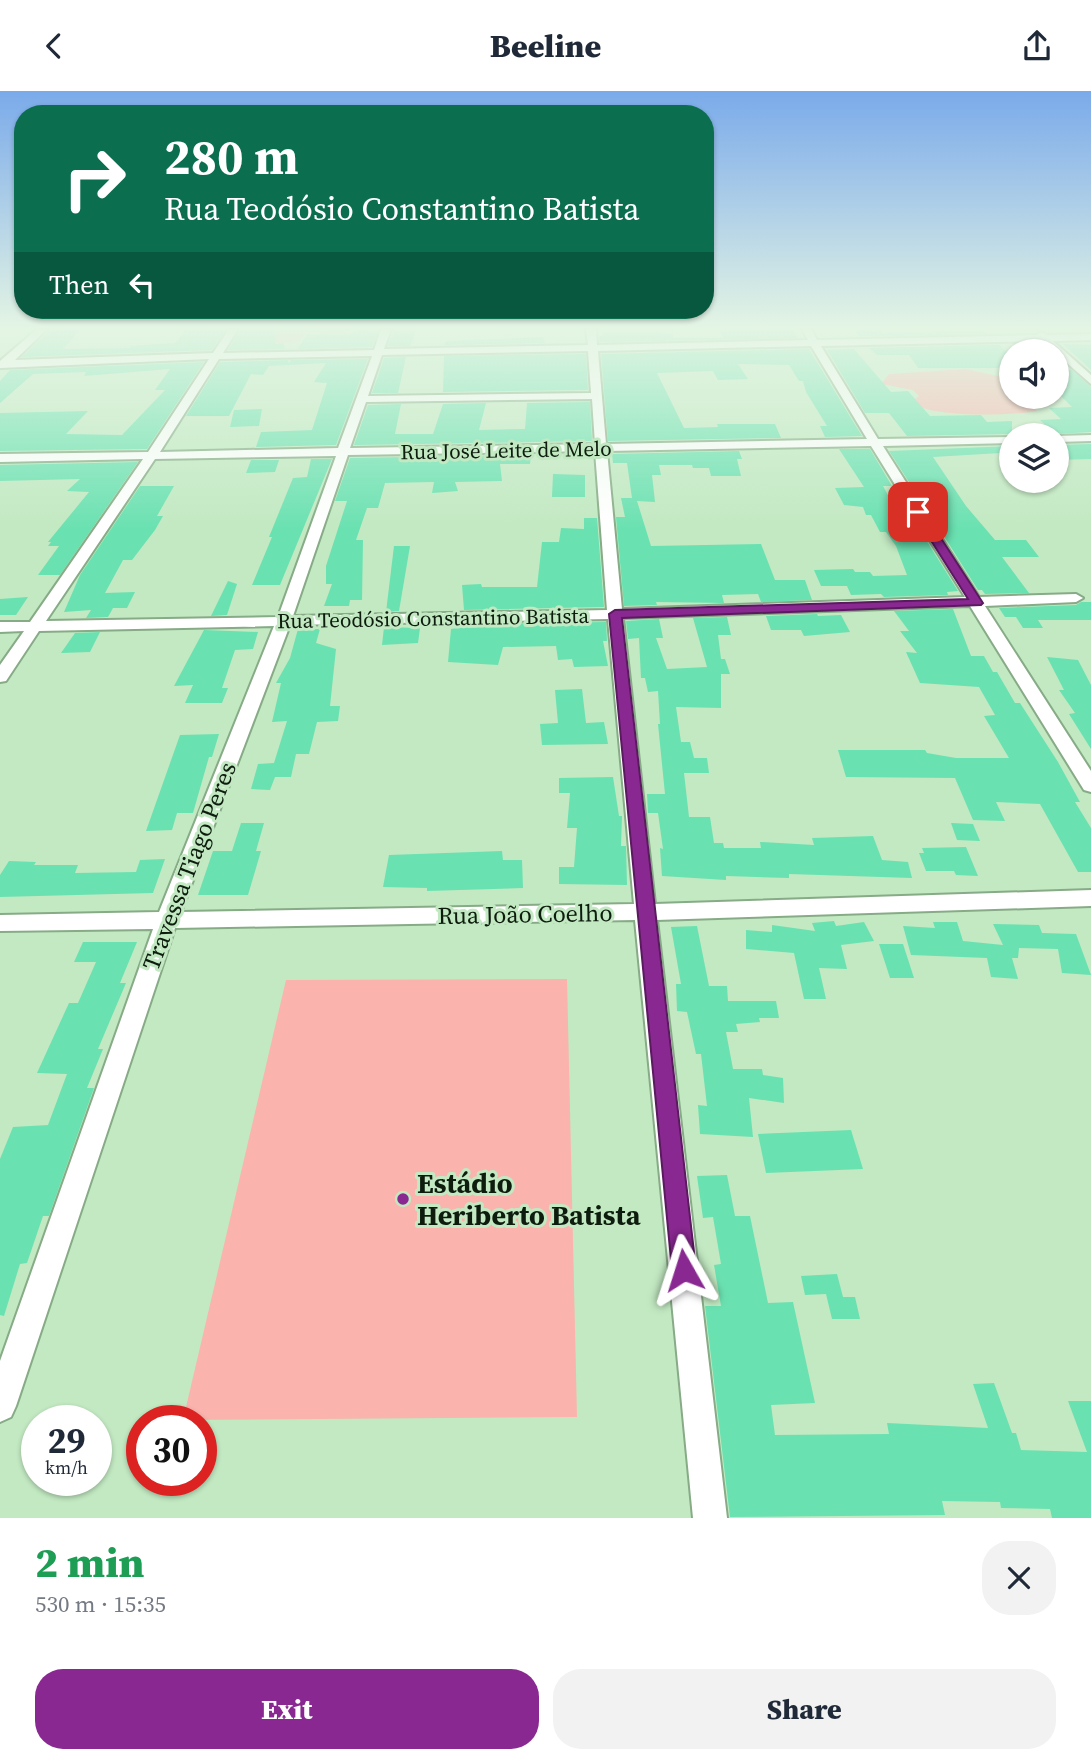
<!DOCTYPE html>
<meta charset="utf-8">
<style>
:root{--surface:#fff;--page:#f2f2f3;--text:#1f2937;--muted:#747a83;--accent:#892891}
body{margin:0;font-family:"Source Serif 4",serif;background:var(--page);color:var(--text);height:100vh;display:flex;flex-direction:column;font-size:26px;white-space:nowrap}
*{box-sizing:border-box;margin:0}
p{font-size:23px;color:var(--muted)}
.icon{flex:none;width:38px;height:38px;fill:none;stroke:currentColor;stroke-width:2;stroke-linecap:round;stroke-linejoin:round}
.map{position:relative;height:1427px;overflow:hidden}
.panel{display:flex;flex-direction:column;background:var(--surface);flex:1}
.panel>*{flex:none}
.top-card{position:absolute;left:14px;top:14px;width:700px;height:214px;border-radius:28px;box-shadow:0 2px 5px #0004;background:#0b6e4f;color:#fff;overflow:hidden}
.controls{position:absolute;left:999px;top:248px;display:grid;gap:14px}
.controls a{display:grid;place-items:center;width:70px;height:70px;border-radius:50%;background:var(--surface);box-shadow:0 2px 5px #0004;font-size:35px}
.speed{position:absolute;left:21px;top:1314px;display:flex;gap:14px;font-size:35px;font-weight:700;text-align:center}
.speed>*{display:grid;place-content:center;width:91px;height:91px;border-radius:50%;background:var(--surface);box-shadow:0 2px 5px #0004;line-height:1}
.speed small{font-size:18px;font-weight:400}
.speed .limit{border:10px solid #d22;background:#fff;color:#111}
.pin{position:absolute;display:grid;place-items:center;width:60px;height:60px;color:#fff;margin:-30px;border-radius:14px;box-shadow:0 4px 10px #0006}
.me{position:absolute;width:77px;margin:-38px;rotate:354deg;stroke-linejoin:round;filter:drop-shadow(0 0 5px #0008)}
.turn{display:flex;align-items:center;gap:24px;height:147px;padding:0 35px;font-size:32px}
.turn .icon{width:91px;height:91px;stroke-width:2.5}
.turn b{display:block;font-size:49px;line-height:60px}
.then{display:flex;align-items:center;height:66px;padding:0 35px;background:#0003;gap:14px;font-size:26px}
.round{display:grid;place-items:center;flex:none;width:74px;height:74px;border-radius:28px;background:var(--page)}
.head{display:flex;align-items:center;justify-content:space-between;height:119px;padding:0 35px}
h1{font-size:42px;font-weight:800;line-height:52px;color:#1e9e55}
.action{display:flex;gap:14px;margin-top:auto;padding:14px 35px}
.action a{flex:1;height:80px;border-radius:28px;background:var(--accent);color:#fff;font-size:28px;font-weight:800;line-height:80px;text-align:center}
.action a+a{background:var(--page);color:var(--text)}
header{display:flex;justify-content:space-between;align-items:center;height:91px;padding:0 35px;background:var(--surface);font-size:32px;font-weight:800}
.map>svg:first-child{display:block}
.green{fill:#fab3ad}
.building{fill:#6ae1b1}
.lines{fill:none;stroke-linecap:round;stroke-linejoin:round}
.minor-casing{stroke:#87ab86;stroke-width:4}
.minor{fill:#fff;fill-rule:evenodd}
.route{fill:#892891;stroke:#591a5e;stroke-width:2}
.poi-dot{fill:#892891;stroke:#c2e9c2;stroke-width:2.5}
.labels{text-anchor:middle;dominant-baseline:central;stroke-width:6;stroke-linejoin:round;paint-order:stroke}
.far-street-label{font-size:21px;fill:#0e1c0e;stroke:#c2e9c2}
.street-label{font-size:24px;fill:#0e1c0e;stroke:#c2e9c2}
.near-poi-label{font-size:28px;font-weight:bold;fill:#0e1c0e;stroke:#c2e9c2;text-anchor:start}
</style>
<header><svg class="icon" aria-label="back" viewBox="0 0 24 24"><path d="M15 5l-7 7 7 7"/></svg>Beeline<svg class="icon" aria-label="share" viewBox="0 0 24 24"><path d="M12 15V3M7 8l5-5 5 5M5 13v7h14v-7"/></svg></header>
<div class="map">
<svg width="1091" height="1427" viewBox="0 0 1091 1427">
<rect width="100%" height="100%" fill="#c2e9c2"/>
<g class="green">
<polygon points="350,238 345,247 327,246 324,242 306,242 297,251 240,254 276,240"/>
<path d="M966,278L1011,288L1012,306L1026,310L1037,320C1012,325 929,327 911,311L919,305L913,299L881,293L889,283Z"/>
<polygon points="567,888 577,1326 183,1329 286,889"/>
</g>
<g class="building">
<polygon points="51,238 81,238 63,258 130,257 131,255 176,252 185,239 226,238 212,259 22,266"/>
<polygon points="240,238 276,238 275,253 283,252 285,258 228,259"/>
<polygon points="357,238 378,240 372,256 298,258 307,243 350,243"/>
<polygon points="718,238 793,238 798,247 599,251 599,245 603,245 602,241 658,241 673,243 673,247 724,247"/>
<polygon points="853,238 879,238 883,242 983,239 987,243 859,245"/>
<polygon points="393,240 416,240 410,255 388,255"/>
<polygon points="543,246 545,252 444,254 447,250"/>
<polygon points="1063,253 1091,254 1091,279"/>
<polygon points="999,254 1012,265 1012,277 918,277 909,264 877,264 869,257"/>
<polygon points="809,258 862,345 825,346 820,335 827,335 806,301 803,290 799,290 789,274 738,273 748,288 718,289 713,280 657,282 684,337 718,336 717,333 775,333 781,347 608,350 601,263"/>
<polygon points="854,258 891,301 908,300 930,325 981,324 987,331 1012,330 1012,343 907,345 889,322 865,322 827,259"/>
<polygon points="579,263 586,263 588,299 443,301 444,265"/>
<polygon points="406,266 398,302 372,302 384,267"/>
<polygon points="368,268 336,354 256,356 261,341 312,339 327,292 314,291 326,272 269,275 263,284 251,283 229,325 186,325 220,271 288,269 289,272 291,269"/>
<polygon points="204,271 147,358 0,360 0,322 88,320 66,343 122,344 165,299 155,299 170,278 84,285 86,281 33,283 0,312 0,290 10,279"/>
<polygon points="1057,279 1072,279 1091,296 1091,341 1055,343 1040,329 1061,328 1049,317 1072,316 1057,301"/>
<polygon points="590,311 592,350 354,354 368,314 401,313 395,343 433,343 443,313 486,312 479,339 525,338 527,312"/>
<polygon points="262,318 259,335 230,336 234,319"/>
<polygon points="1091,353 1091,368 1057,369 1057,354"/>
<polygon points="1012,355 1012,374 1001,362 933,366 966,415 995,449 1026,449 1039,466 1002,466 1029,502 985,503 982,499 978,499 933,428 942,428 917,394 911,394 889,360"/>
<polygon points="839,358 870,358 892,395 883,395 901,428 913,428 958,500 947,501 948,504 884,506 881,503 851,504 847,495 821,495 814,479 853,478 855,481 870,481 873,485 907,484 896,455 886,441 880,441 871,424 866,424 863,416 844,414 835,397 864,396"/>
<polygon points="739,360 742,368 737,368 741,385 711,385 709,377 693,377 692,374 659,374 661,384 652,384 655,411 637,410 651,455 761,453 775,489 805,489 812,509 761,511 758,503 722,504 724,512 656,511 657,514 624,515 616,426 625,426 621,407 632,407 627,372 613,372 612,363"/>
<polygon points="531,364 530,373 500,373 502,390 455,391 458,400 432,402 434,391 385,392 378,417 367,417 356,449 363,449 362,509 350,509 349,515 324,515 332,493 326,493 326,475 347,410 335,410 350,367"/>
<polygon points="311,368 332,368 280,494 252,494 272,446 269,446 293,387 307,386"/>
<polygon points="251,369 279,369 275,381 246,382"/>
<polygon points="138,371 60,484 38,484 59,455 48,455 51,451 48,451 89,401 67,400 80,388 0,390 0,374"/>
<polygon points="553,383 585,384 585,406 552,406"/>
<polygon points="140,395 174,395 157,425 163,425 155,439 132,469 123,469 105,502 135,501 127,517 113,517 108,526 86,527 91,519 64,521 80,484"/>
<polygon points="584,427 597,427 604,516 464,519 462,494 481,493 482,496 537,496 542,451 559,451 561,437 584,438"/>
<polygon points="394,455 410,455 399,520 386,521"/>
<polygon points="228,490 237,493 227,524 211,525"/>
<polygon points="28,506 16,524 0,524 0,508"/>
<polygon points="1081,511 1091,511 1091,529 1038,529 1043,537 1023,537 1016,526 1005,526 999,517 1076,514"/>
<polygon points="953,518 971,565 984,565 993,581 997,581 1015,612 1020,612 1058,671 1080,711 1075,711 1091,737 1091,781 1078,781 1040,713 996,711 1005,730 973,729 955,687 846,686 838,659 925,659 927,662 956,667 1009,667 984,625 995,624 979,596 920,592 906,561 917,562 900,540 909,540 894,520"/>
<polygon points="817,523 818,525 841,524 850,541 804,545 801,539 771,539 766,525"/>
<polygon points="727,526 731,544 718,544 721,568 725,568 730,583 721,583 721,617 676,616 681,651 690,651 694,667 707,667 709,682 684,682 689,726 710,726 714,752 723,752 724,757 761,757 760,751 814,754 812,747 873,745 882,769 908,771 912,787 789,783 789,787 726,785 726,789 662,785 660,757 663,758 658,722 648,722 647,703 665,703 658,633 660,633 658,600 648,601 645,587 641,587 639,547 628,548 626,530 659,528 663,547 656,547 667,578 707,576 693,527"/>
<polygon points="606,531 607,550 603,550 608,575 574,576 572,568 558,569 556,555 503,556 498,574 448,571 451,538 464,536 464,533"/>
<polygon points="384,536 420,537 418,552 382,554"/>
<polygon points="298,538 320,538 316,552 336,558 330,615 340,615 338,630 317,631 309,663 296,663 291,686 275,686 270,699 251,698 258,673 274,672 287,630 272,631 281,592 276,592 290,567"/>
<polygon points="204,539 258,541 253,558 235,559 222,597 228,597 222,612 185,612 193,594 174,595"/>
<polygon points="100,541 90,561 61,562 75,542"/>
<polygon points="1047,566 1078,569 1091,594 1091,658 1069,623 1075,622 1059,599 1064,599"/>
<polygon points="582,598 586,632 604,631 608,653 542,654 540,633 558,632 555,599"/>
<polygon points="219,643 212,666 209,666 193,722 177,722 172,739 146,740 180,644"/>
<polygon points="613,686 619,725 622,725 621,755 626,755 627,794 559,793 559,776 574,776 577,737 567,737 570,702 559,702 559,687"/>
<polygon points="241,732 264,732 256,760 261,760 248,804 198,804 213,760 232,760"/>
<polygon points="951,732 973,733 980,750 957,749"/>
<polygon points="966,756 978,785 956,784 954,780 926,780 919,762 924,762 922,757"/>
<polygon points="502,760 503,769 522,769 523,797 427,800 427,797 383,796 389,764"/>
<polygon points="165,768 153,802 0,806 0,784 9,770 36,771 34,774 78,774 75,782 136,781 140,769"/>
<polygon points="834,830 836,835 864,831 874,850 841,854 847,878 819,877 826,908 804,908 794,862 746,858 746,839 772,841 772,834 815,840 812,832"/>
<polygon points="933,831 957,831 963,850 1003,854 993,833 1039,834 1042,842 1076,843 1091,884 1062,882 1058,858 1019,857 1018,867 1012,867 1018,888 991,886 987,867 911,864 903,835 935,837"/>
<polygon points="697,835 709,895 727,895 728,910 776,910 779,927 759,927 760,931 736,933 738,941 726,941 733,978 762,978 763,984 783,987 784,1012 749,1007 753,1046 700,1043 698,1014 707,1015 701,963 696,963 687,921 677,920 676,893 681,893 671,836"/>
<polygon points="83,851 137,851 120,892 126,892 98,958 103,958 87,997 94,997 49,1125 43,1125 27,1172 20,1173 4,1225 0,1224 0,1068 13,1036 48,1034 67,983 37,982 69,912 78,912 96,871 74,871"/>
<polygon points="879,853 903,853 914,887 890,887"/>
<polygon points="851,1039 863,1078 766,1082 758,1043"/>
<polygon points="727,1084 735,1125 750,1125 768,1212 793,1211 815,1312 771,1314 775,1344 889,1343 887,1332 988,1337 973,1293 994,1292 1012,1342 1016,1342 1021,1359 1087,1361 1068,1310 1091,1310 1091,1427 1052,1427 1050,1418 1001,1417 1000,1411 942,1410 945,1424 730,1426 705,1215 721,1215 714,1174 721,1173 713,1126 703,1127 697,1085"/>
<polygon points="837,1183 843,1206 855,1206 860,1228 832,1228 826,1203 805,1204 801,1185"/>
</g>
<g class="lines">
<g class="minor-casing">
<g id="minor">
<path d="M37,238H47L15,269L213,262L229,238H238L223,262L374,259L381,238H391L384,258L588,254L586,238H596L597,254L808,249L802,238H811L817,249L1037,244L1041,241L1047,244L1091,243V249L1053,250L1091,284V293L1042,250L821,255L878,348L1012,346V352L883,355L979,506L1076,503L1083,507L1076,511L985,515L1091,680V701L1084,699L970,515L623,527L655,813L1091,799V815L657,829L727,1427H693L635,829L175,837L16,1315L11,1326L0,1331V1270L153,838L0,840V824L159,821L274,535L39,540L6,590L0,591V574L24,540L0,541V531H30L143,368L0,371V363L148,361L209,268L0,277V270ZM811,255L867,348L606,353L598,260ZM588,260L591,302L368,305L382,264ZM372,265L338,357L160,361L219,268ZM592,308L595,353L350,357L366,311ZM871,355L965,506L622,518L607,360ZM595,360L607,519L293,525L348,364ZM336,365L278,526L46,530L155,368ZM608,528L634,813L181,821L290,534Z"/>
<polygon points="1091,344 1091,350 1057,351 1057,345"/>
</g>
</g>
<use href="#minor" class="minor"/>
</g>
<linearGradient id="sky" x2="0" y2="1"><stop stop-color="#7aaaea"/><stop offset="0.54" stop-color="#e4f5e4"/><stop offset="1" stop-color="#e4f5e4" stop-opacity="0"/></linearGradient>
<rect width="1091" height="438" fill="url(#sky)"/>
<polygon class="route" points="914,418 922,418 983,512 981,514 622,527 696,1179 692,1187 684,1191 675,1187 672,1179 609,523 615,519 968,508 913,421"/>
<circle class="poi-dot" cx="403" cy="1108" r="7"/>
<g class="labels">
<g class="far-street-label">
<text transform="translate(506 359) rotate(-1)">Rua José Leite de Melo</text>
<text transform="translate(433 527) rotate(-1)">Rua Teodósio Constantino Batista</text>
</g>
<g class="street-label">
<text transform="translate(189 775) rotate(-69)">Travessa Tiago Peres</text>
<text transform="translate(525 823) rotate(-1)">Rua João Coelho</text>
</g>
<g class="near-poi-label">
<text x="417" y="1092">Estádio<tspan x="417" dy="32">Heriberto Batista</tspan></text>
</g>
</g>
</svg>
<div class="controls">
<a><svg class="icon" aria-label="sound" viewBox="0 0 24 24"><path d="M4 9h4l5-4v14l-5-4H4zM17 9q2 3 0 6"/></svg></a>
<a><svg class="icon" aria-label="layers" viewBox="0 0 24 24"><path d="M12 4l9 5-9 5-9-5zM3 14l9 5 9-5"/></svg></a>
</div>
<div class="speed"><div>29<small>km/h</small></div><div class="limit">30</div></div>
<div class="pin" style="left:918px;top:421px;background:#d93025"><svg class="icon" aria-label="arrive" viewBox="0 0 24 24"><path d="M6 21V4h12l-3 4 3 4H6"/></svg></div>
<svg class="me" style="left:684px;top:1179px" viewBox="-20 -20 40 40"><path d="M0-17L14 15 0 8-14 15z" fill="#892891" stroke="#fff" stroke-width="4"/></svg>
<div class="top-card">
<div class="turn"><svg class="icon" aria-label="right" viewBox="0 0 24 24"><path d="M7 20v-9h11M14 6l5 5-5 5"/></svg><div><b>280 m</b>Rua Teodósio Constantino Batista</div></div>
<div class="then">Then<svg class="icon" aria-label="left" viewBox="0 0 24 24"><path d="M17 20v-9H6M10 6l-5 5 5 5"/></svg></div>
</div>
</div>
<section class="panel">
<div class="head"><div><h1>2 min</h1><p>530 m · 15:35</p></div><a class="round"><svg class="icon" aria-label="close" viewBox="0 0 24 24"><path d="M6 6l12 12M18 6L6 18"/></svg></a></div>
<div class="action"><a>Exit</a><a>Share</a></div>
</section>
